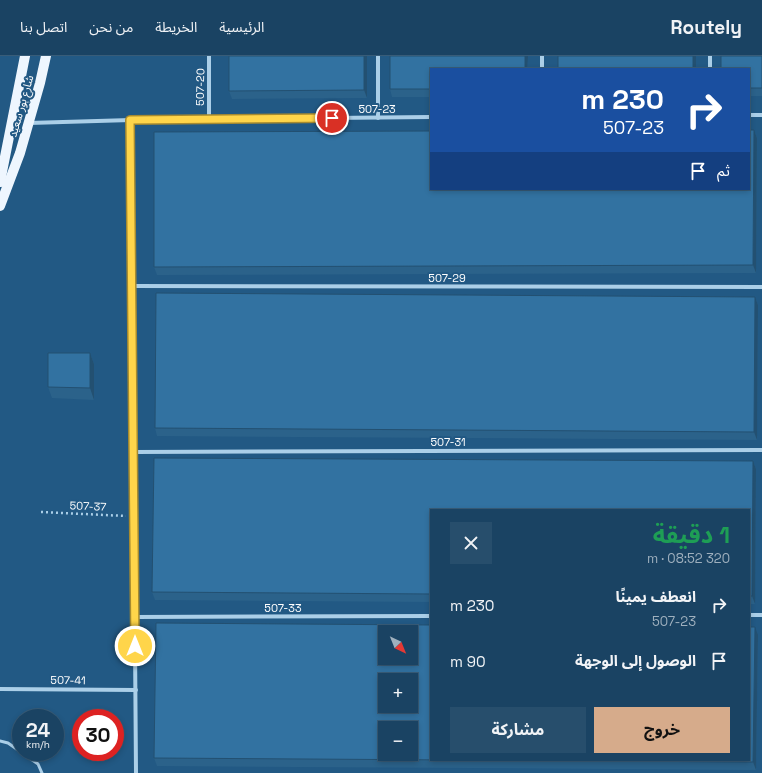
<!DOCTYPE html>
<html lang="ar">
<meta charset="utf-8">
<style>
:root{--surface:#1a4363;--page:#274e6c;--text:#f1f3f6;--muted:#9fb0be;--line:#385c78;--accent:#d6ab8b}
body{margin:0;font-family:"Space Grotesk","Noto Sans Arabic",sans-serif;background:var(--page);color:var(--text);direction:rtl;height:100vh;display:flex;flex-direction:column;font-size:15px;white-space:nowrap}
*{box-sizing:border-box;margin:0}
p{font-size:13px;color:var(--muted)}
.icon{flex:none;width:22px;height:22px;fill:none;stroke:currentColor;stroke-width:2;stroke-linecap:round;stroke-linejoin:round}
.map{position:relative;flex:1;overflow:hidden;direction:ltr}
.drawer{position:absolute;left:430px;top:453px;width:320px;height:252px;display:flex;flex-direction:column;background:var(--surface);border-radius:0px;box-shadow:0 2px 6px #0003,0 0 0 1px var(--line);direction:rtl}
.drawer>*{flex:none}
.banner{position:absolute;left:430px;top:12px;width:320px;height:122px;border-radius:0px;box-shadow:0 2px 6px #0003,0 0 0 1px var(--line);direction:rtl;background:#1a4fa0;color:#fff;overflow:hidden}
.needle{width:26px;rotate:137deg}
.controls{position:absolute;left:378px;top:569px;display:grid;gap:8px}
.controls a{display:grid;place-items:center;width:40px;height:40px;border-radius:0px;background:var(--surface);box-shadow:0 2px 6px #0003,0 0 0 1px var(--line);font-size:20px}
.speed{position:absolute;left:12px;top:653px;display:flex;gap:8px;font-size:20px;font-weight:700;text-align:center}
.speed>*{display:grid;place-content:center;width:52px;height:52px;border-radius:50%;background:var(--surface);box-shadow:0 2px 6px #0003,0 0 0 1px var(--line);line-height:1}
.speed small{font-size:10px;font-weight:400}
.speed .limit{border:6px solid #d22;background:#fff;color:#111}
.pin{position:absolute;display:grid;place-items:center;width:34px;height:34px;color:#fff;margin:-17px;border:2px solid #fff;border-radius:50%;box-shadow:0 1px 4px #0007}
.me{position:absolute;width:44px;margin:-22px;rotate:0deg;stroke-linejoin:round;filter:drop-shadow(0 0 3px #0008)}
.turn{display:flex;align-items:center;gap:14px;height:84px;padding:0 20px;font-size:18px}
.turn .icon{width:52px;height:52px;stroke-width:2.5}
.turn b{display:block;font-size:28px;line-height:34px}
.then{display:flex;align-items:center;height:38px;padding:0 20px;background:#0003;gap:8px;font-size:15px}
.round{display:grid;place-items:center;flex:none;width:42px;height:42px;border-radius:0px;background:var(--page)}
.headline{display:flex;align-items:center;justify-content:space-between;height:68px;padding:0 20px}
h1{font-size:24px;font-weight:700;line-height:30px;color:#1e9e55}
.button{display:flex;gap:8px;margin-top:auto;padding:8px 20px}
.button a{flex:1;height:46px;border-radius:0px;background:var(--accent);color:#111;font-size:16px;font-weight:700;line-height:46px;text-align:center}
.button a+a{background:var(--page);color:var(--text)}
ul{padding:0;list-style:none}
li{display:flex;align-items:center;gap:12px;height:56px;padding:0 20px}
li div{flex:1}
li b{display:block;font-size:15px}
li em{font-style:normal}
header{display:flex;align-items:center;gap:24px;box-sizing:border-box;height:56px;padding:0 20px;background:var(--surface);border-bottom:1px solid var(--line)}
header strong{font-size:19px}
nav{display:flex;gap:22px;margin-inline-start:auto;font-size:14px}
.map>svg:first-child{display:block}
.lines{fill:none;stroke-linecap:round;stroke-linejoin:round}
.path{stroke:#abcfe8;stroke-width:2.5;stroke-dasharray:2 3;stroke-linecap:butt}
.service{stroke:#abcfe8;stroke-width:3}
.minor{stroke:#abcfe8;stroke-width:4}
.primary{stroke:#eef6fe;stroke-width:10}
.wall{fill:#2b628a}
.shaded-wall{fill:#235071}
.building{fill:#3272a1;stroke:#235071;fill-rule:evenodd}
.route-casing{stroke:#a68a30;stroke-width:10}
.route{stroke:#ffd54a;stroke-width:7}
.labels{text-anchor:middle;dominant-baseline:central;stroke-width:4;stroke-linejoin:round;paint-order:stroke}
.street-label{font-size:11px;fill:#fff;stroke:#225984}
</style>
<header>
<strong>Routely</strong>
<nav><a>الرئيسية</a><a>الخريطة</a><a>من نحن</a><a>اتصل بنا</a></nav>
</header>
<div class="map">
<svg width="762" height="717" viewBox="0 0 762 717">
<rect width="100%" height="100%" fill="#225984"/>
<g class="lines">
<polyline class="path" points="41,456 126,460"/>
<polyline class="service" points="0,685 8,687 38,708 42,717"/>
<g class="minor">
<polyline points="378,0 378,62"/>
<polyline points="542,0 542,13"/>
<polyline points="710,0 710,13"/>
<polyline points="749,59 762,59"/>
<polyline points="209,63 209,0"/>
<polyline points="131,64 136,717"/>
<polyline points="29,67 131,64 431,61"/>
<polyline points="132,230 762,231"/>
<polyline points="134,396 762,394"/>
<polyline points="749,559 762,559"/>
<polyline points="135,561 431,560"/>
<polyline points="0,633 136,634"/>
</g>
<g class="primary">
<polyline points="0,126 25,0"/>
<polyline points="0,150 20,97 40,27 46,0"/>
</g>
</g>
<g class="wall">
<polygon points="229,0 367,0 367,42 232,43 229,35"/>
<polygon points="762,0 762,40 749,40 749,13"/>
<polygon points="431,13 431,41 392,41 390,33"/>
<polygon points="754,74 757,82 756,217 157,219 154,211"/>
<polygon points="755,241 758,249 757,384 157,380 155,372"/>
<polygon points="90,297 94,308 94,344 52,342 48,331"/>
<polygon points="154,402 753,405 756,413 755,548 749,548 749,454 431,454 431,546 155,544 152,536"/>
<polygon points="758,579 756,714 157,710 154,702"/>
</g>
<g class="shaded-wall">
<polygon points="364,0 367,0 367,42 364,34"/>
<polygon points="525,0 528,0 527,13 525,13"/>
<rect x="693" y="0" width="3" height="13"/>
<polygon points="754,74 757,82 756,217 753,209"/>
<polygon points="755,241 758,249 757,384 754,376"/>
<polygon points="90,297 94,308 94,344 90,332"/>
<polygon points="753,405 756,413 755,548 752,540"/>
<polygon points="755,571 758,579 756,714 753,706"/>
</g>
<g class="building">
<polygon points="229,0 364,0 364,34 229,35"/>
<polygon points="390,0 525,0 525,13 431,13 431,33 390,33"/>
<rect x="558" y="0" width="135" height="13"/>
<polygon points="721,0 762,0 762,32 749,32 749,13 721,13"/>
<polygon points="749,74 754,74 753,209 154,211 154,76 431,75 431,133 749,133"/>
<polygon points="156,237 755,241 754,376 155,372"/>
<polygon points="48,297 90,297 90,332 48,331"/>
<polygon points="154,402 753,405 752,540 749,540 749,454 431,454 431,538 152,536"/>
<path d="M156,567L431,569V704H749V571H755L753,706L154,702ZM385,576H411V602H385ZM385,624H411V650H385ZM385,672H411V698H385Z"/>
</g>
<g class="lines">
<g class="route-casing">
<polyline id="route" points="135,590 130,64 332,62"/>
</g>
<use href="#route" class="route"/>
</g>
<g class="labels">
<g class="street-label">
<text transform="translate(200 31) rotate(-89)">507-20</text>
<text transform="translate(21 50) rotate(-74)">شارع بور سعيد</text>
<text x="377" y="53">507-23</text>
<text x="447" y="222">507-29</text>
<text x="448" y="386">507-31</text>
<text transform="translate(88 450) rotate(2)">507-37</text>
<text x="283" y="552">507-33</text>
<text transform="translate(68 624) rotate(1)">507-41</text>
</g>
</g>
</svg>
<div class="controls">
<a><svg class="needle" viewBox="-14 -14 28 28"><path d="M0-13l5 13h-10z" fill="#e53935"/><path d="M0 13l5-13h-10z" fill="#9fb0be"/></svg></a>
<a>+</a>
<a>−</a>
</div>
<div class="speed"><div>24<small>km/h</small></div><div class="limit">30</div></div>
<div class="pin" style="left:332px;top:62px;background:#d93025"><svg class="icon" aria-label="arrive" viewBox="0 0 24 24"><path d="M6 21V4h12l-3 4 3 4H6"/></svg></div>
<svg class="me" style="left:135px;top:590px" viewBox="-20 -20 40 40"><circle r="17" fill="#ffd54a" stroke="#fff" stroke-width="3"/><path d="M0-11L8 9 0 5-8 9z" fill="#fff"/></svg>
<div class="banner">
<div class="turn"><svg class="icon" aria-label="right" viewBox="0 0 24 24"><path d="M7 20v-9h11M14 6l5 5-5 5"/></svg><div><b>230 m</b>507-23</div></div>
<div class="then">ثم<svg class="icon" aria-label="arrive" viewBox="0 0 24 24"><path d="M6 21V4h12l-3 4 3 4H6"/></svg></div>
</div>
<section class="drawer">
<div class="headline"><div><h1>1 دقيقة</h1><p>320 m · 08:52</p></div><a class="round"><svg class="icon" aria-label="close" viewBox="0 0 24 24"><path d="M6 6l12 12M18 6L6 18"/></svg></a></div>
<ul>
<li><svg class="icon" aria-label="right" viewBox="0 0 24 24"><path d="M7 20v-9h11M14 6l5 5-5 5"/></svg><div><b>انعطف يمينًا</b><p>507-23</p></div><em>230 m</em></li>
<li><svg class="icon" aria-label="arrive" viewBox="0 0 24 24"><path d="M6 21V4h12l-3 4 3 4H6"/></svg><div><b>الوصول إلى الوجهة</b></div><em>90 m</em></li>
</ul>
<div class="button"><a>خروج</a><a>مشاركة</a></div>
</section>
</div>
